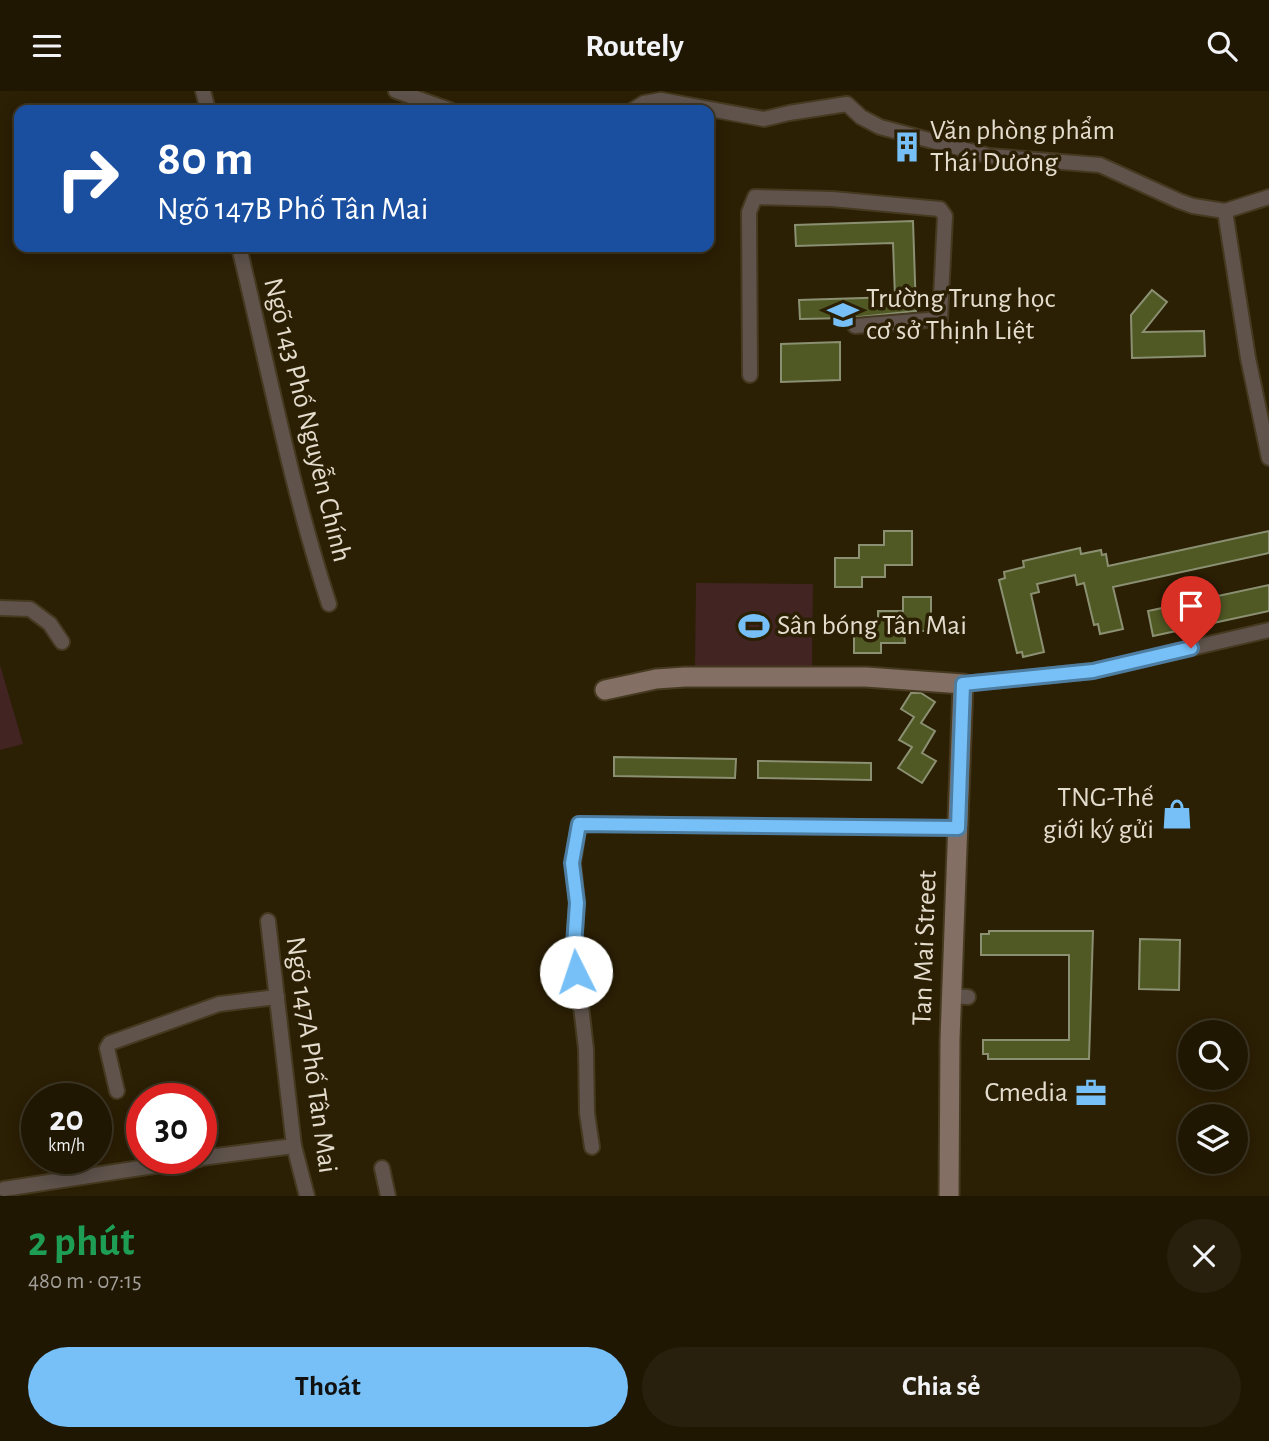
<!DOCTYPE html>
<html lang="vi">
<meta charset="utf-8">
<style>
:root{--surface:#201703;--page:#28200d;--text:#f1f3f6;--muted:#a29f9a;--line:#3d3625;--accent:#76c0f7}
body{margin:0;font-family:"Alegreya Sans",sans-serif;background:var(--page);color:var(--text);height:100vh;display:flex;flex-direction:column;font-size:26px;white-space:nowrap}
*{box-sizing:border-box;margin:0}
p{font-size:23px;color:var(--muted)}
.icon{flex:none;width:38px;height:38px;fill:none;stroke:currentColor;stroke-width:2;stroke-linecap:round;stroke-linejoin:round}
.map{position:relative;height:1105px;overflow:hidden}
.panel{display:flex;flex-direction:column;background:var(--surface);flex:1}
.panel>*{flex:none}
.hud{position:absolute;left:14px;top:14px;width:700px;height:147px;border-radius:14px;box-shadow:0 4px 18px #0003,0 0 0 2px var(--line);background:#1a4fa0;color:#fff;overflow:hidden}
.tools{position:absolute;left:1178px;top:929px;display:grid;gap:14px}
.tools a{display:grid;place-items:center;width:70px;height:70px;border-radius:50%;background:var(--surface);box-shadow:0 4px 18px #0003,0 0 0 2px var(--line);font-size:35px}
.speed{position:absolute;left:21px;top:992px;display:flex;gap:14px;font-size:35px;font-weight:700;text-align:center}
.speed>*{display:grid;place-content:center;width:91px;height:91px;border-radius:50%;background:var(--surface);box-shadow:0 4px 18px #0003,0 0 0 2px var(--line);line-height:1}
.speed small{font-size:18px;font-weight:400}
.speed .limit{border:10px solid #d22;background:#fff;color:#111}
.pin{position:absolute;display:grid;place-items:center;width:60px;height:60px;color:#fff;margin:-72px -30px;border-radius:50% 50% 50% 0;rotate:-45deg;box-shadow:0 0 7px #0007}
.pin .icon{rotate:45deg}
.me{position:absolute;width:77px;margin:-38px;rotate:356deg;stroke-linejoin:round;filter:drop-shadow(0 0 5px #0008)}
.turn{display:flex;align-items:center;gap:24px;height:147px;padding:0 28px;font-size:32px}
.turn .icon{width:91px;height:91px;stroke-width:2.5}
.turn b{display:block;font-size:49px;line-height:60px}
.round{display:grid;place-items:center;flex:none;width:74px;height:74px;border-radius:37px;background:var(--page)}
.overview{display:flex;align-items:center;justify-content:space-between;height:119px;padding:0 28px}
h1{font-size:42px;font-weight:600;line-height:52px;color:#1e9e55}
.action{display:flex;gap:14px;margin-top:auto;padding:14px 28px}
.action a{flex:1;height:80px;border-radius:42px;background:var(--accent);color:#111;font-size:28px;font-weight:600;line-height:80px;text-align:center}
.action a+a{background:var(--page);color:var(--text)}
header{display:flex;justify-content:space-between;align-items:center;height:91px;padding:0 28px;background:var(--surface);font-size:32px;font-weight:600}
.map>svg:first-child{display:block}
.green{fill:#422423}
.building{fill:#505824;stroke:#8b9072;stroke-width:2}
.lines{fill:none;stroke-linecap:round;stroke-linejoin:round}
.street-casing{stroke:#453920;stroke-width:18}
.secondary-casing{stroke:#453920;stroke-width:23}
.street{stroke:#5f534c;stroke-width:14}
.secondary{stroke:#836f63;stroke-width:19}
.route-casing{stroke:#4d7da1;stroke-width:18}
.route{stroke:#76c0f7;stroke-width:12}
.labels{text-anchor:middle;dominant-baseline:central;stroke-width:7;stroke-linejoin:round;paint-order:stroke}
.poi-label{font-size:28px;fill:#e4dccd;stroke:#2b1f04;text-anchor:start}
.street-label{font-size:28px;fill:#e4dccd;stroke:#2b1f04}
</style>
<header><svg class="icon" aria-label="menu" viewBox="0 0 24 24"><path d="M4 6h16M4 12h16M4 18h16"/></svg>Routely<svg class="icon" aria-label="search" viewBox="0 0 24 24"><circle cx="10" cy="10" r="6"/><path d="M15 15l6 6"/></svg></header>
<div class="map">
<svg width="1269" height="1105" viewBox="0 0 1269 1105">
<rect width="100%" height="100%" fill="#2b1f04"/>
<g class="green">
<polygon points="696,492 813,493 812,579 695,577"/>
<polygon points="0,574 23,653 0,659"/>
</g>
<g class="building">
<polygon points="913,130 916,220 850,227 800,228 799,209 895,206 893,152 796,155 795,134"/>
<polygon points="1152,199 1167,211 1143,241 1204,240 1205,265 1132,267 1131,224"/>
<polygon points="840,251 840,289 781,291 781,253"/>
<polygon points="884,440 912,440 912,474 885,474 885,486 862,486 862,496 835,496 835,467 859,467 859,454 884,454"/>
<polygon points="1269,440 1269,462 1113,496 1123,538 1100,543 1098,533 1094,534 1084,492 1077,494 1075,484 1037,493 1039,501 1031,503 1044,561 1023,566 1022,561 1017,562 999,489 1005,487 1004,481 1024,476 1023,470 1080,457 1081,463 1101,459 1102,464 1106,463 1108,475"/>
<polygon points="1269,494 1269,520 1153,545 1148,520"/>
<polygon points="903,506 931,506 931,540 904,540 905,552 881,552 881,562 854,562 854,533 878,533 878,520 903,520"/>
<polygon points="911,602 921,602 935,611 921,632 935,640 922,662 936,670 922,692 898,677 912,656 899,649 914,626 901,618"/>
<polygon points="614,666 736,668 735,687 614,685"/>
<polygon points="758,670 871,672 871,689 758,687"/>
<polygon points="989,840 1093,840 1089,968 988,968 988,963 983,963 983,949 1069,949 1069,864 981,864 981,843 989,843"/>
<polygon points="1140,848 1180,849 1179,899 1139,898"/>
</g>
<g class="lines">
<g class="street-casing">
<g id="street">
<polyline points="203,0 208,19"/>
<polyline points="396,0 450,19"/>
<polyline points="633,19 644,12 661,9 764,28 789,22 847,13 861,26 880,36 989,65 1100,74 1179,110 1193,115 1225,120"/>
<polyline points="1225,120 1248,267 1269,367"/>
<polyline points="1225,120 1269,106"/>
<path d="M239,156C268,275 291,397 329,513"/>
<polyline points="750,284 749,121 755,106 832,108 940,118 945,125 940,228 855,235"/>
<polyline points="0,517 30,518 50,533 62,551"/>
<polyline points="963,593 1093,580 1269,539"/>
<polyline points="268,830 294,1055 307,1105"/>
<polyline points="952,905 968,906"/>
<polyline points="117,1000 107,957 110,952 219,913 277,906"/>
<polyline points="592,1056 587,1022 586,958 574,854 577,812 573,772 579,733 958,737"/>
<polyline points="201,1067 294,1055"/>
<polyline points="382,1077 388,1105"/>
<polyline points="4,1098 199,1068"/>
</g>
</g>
<g class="secondary-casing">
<polyline id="secondary" points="605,599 656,588 685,586 866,586 963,593 950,948 949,1105"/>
</g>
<use href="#street" class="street"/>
<use href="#secondary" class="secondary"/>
</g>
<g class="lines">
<g class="route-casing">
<polyline id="route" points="576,881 574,854 577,812 572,772 579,733 958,737 963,593 1093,580 1191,557"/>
</g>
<use href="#route" class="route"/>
</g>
<defs>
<g id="building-bare" transform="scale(2.415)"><path d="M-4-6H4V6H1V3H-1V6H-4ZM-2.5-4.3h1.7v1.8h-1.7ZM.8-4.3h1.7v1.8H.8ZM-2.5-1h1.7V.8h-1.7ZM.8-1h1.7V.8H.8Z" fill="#76c0f7" stroke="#2b1f04" stroke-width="2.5" paint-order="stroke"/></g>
<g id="school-bare" transform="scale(2.415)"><path d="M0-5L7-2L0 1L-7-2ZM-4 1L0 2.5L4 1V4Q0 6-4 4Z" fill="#76c0f7" stroke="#2b1f04" stroke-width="2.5" paint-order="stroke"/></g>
<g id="stadium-bare" transform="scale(2.415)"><path d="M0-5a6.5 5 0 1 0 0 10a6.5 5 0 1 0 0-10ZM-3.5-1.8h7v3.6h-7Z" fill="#76c0f7" stroke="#2b1f04" stroke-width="2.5" paint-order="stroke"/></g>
<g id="shop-bare" transform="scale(2.415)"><path d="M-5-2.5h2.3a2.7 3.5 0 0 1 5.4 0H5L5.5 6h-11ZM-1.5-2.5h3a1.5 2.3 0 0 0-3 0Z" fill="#76c0f7" stroke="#2b1f04" stroke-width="2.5" paint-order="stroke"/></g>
<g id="office-bare" transform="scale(2.415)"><path d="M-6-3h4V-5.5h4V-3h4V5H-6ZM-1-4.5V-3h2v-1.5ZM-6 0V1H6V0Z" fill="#76c0f7" stroke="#2b1f04" stroke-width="2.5" paint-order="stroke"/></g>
</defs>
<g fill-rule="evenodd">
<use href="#building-bare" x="907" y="56"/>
<use href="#school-bare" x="843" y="224"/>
<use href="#stadium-bare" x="754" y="535"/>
<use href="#shop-bare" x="1177" y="723"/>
<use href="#office-bare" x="1091" y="1002"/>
</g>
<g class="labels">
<g class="poi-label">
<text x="930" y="40">Văn phòng phẩm<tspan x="930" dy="32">Thái Dương</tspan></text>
<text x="866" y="208">Trường Trung học<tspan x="866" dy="32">cơ sở Thịnh Liệt</tspan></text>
<text x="777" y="535">Sân bóng Tân Mai</text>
<text x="1154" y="707" text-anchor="end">TNG-Thế<tspan x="1154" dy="32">giới ký gửi</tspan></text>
<text x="1068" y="1002" text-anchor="end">Cmedia</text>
</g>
<g class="street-label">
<text transform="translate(307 329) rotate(76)">Ngõ 143 Phố Nguyễn Chính</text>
<text transform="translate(925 857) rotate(-88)">Tan Mai Street</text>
<text transform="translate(311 964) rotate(82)">Ngõ 147A Phố Tân Mai</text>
</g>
</g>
</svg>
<div class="tools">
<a><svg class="icon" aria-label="search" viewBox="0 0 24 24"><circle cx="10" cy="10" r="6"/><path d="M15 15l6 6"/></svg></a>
<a><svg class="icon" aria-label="layers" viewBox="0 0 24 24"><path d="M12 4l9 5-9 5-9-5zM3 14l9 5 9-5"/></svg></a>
</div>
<div class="speed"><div>20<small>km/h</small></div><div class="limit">30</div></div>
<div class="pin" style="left:1191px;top:557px;background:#d93025"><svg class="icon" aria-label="arrive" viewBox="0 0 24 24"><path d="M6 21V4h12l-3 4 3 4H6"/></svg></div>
<svg class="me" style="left:576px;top:881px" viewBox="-20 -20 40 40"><circle r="19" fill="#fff"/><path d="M0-13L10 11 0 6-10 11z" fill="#76c0f7"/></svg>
<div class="hud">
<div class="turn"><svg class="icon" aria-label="right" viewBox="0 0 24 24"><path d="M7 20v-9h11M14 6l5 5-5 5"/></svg><div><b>80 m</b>Ngõ 147B Phố Tân Mai</div></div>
</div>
</div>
<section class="panel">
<div class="overview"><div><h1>2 phút</h1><p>480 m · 07:15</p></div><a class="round"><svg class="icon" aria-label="close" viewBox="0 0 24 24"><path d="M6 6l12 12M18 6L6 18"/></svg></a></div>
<div class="action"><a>Thoát</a><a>Chia sẻ</a></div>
</section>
